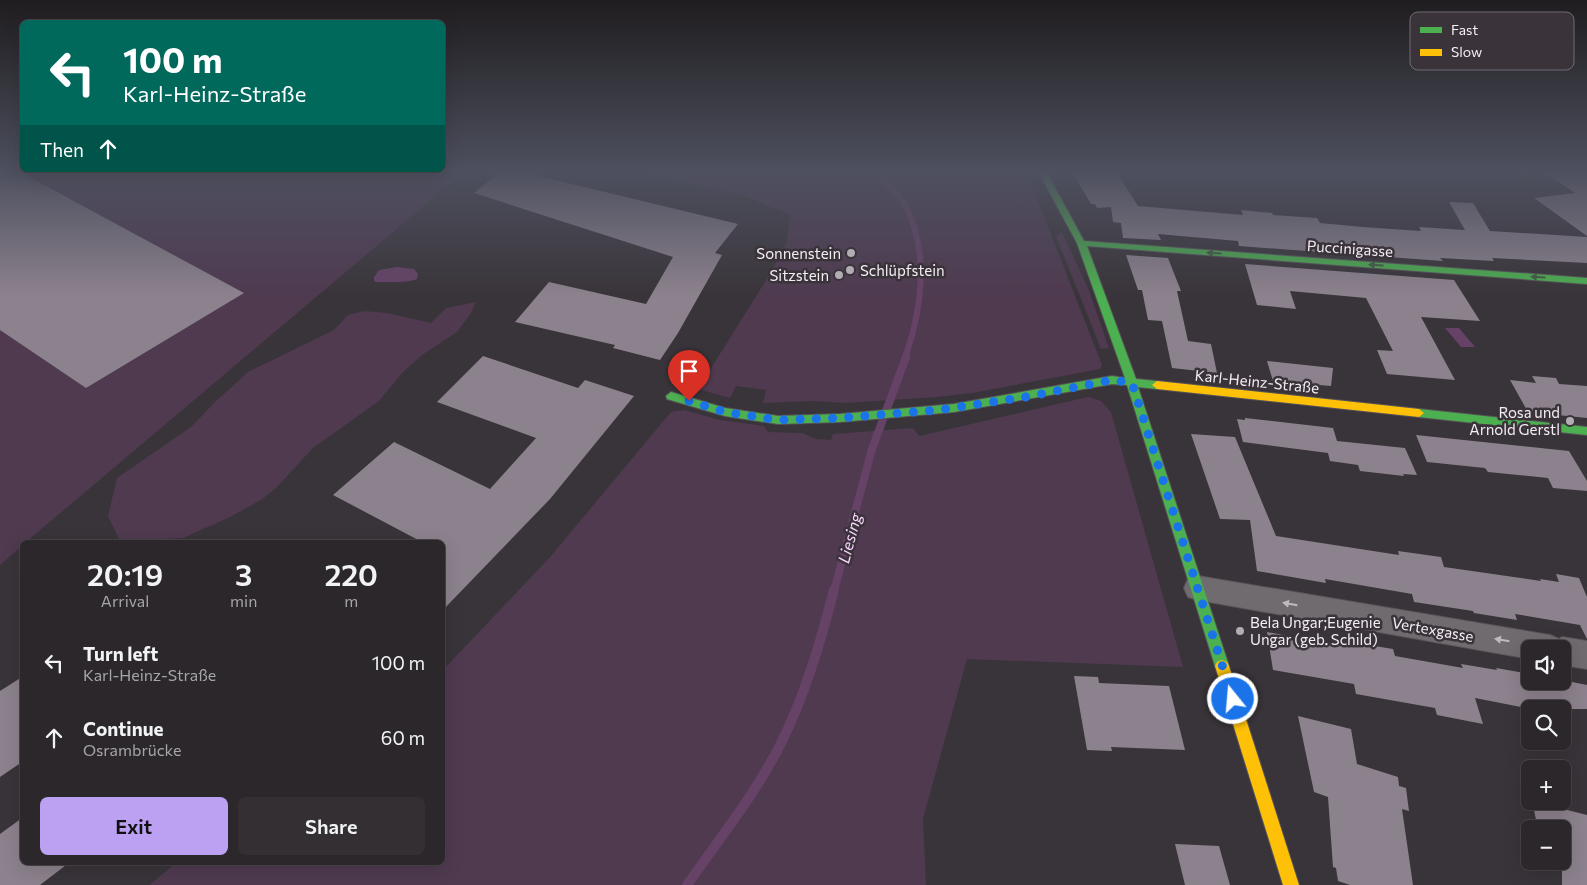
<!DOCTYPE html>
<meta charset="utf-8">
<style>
:root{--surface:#2b272b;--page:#332f33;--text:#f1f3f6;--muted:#a6a5a9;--line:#474447;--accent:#bca0f2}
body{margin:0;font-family:Commissioner,sans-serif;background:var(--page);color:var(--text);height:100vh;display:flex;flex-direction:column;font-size:19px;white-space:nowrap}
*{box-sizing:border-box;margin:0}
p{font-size:16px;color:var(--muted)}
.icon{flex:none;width:28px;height:28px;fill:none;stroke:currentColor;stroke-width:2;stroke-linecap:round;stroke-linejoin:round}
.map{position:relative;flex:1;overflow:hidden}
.drawer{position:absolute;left:20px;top:540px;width:425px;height:325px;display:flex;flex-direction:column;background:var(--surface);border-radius:8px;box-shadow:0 5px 20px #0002,0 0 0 1px var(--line)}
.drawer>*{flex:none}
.top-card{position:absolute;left:20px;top:20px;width:425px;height:152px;border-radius:8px;box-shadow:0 5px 20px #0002,0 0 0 1px var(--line);background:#00695c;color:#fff;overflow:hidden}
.fabs{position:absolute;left:1521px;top:640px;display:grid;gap:10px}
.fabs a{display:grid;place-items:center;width:50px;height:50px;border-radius:8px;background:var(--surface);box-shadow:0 5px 20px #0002,0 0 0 1px var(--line);font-size:25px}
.pin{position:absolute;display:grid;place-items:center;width:42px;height:42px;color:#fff;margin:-51px -21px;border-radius:50% 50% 50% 0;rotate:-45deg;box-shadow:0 0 5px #0007}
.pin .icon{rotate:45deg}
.me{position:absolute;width:55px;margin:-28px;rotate:343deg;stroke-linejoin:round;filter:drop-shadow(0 0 4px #0008)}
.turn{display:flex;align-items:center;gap:18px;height:105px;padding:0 20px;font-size:22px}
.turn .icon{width:65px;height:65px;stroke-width:2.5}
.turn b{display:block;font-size:35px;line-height:42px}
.then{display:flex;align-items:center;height:48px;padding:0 20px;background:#0003;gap:10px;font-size:19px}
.eta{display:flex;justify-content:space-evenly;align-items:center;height:85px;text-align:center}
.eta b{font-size:30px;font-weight:600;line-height:35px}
.primary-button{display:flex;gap:10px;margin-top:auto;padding:10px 20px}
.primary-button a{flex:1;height:58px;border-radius:8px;background:var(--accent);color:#111;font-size:20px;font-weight:600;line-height:58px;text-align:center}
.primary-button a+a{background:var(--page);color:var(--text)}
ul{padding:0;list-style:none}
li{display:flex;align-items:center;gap:15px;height:75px;padding:0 20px}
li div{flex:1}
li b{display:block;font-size:19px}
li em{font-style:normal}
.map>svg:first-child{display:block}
.green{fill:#4f3a50}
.water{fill:#664267}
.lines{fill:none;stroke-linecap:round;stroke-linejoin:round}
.stream-far2{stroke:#664267;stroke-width:6}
.stream-far1{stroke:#664267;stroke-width:8}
.stream{stroke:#664267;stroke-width:10}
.building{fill:#8c828d}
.street-casing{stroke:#575357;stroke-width:2}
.fast-casing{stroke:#575357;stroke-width:2}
.slow-casing{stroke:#575357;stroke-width:2}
.street{fill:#6f6b6f;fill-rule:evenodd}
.fast{fill:#4caf50;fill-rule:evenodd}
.slow{fill:#ffc107;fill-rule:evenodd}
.oneway{fill:#405e42}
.oneway2{fill:#bebabe}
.route{stroke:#1a73e8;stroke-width:9;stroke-dasharray:0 16.2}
.poi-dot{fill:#b2adb2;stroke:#3a333a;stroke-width:2}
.labels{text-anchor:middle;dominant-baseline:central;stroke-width:5;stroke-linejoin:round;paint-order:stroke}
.street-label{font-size:15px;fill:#f3eef3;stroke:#3a333a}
.poi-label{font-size:15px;fill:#f3eef3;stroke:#3a333a;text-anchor:end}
.water-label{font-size:16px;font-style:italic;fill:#fbd5fd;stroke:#3a333a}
.key{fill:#3a333a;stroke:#726b72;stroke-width:1}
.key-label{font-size:14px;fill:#f3eef3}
</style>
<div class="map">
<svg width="1587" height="885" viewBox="0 0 1587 885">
<rect width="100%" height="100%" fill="#393439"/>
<g class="green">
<polygon points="22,173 463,173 26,542 22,542 22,546 0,565 0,330 174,255"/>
<polygon points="643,173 1027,173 1102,365 1100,369 972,393 937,397 846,403 812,401 763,403 766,390 736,386 730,398 698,389 770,274 787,241 790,215 742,195"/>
<polygon points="1062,232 1088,288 1109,348 1101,349 1056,236"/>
<polygon points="476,302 471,313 457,332 422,355 403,372 379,401 313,448 276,488 261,500 228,518 183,538 120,541 108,516 117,478 191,427 216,401 248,372 334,330 348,315 364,311 387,313 431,323 446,308"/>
<polygon points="1088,397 1101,401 1111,412 1183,667 967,659 923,819 926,885 149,885 176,863 442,862 443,670 551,556 671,412 684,410 720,420 764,426 768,432 803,433 816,439 831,440 833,434 913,428 919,436"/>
</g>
<g class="water">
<path d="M397,267L414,269L418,274L417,279C408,283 388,282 377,282L374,281V277L379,270Z"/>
<polygon points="1445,328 1459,328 1475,347 1461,347"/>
</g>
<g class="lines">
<path class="stream-far2" d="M877,173C885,182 896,191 903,201C930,249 922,308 905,358"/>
<polyline class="stream-far1" points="834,591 872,449 906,357"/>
<path class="stream" d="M687,885C719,839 755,795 780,745C805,696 820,643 834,590"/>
</g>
<g class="building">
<polygon points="0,173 22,173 244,293 86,388 0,330"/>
<polygon points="499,173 526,173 738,224 715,253 722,255 678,333 660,360 613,348 615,345 515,322 549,282 646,304 673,257 474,193"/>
<polygon points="1073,173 1117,173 1138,206 1243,215 1241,210 1272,213 1273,215 1317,218 1320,223 1363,227 1421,231 1419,227 1465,230 1449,202 1473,203 1490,231 1587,237 1587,263 1492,258 1494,261 1440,258 1443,261 1239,246 1238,241 1158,234 1161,240 1123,238 1121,223 1113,222 1111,207 1097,208 1095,204 1091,204"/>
<polygon points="1545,173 1587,173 1587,236 1534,198 1575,193"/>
<polygon points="1126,255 1168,258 1181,291 1177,291 1188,341 1211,344 1217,373 1172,368 1162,321 1148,320 1142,290 1138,290"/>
<polygon points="1245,264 1454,280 1480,321 1421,317 1455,380 1387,374 1377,350 1393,351 1366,298 1290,291 1296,309 1257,305"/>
<polygon points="483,356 578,388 585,380 634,396 550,499 442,611 442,542 422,542 333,495 394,442 490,489 536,438 437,402"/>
<polygon points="1267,361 1333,368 1331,386 1273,381"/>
<polygon points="1532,376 1556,378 1559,384 1587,386 1587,418 1528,412 1510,380 1536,383"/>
<polygon points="1245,418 1333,428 1337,441 1405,448 1417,475 1403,474 1404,476 1360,471 1358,465 1330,461 1328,453 1243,442 1237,419 1245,420"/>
<polygon points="1191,434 1235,437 1276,536 1399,555 1398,551 1441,557 1444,567 1541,581 1540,579 1559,582 1556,574 1579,578 1587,597 1587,639 1580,625 1515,614 1517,620 1474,613 1473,611 1414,602 1412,594 1325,579 1326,583 1257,571 1250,520 1220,519"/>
<polygon points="1416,435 1569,451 1587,481 1587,491 1553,488 1548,478 1488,472 1485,468 1427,462"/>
<polygon points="1267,632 1345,646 1344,641 1393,649 1395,656 1463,668 1461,664 1497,670 1496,668 1530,674 1530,681 1562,680 1587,685 1587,709 1531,709 1475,698 1483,724 1437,715 1435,708 1356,694 1354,684 1273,670"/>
<polygon points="1074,676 1098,677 1099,683 1169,686 1185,750 1111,747 1112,751 1087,750"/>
<polygon points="22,677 22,762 0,777 0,691"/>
<polygon points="1298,716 1351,729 1357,764 1398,777 1399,786 1406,788 1409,811 1402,809 1413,885 1350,885 1338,881 1336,868 1333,867 1328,797 1314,792"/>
<polygon points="1532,801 1587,815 1587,885 1562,885 1562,829 1538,829"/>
<polygon points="22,818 22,862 70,862 40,885 0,885 0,834"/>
<polygon points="1175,844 1219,846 1230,885 1185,885"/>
</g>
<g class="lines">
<g class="street-casing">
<polygon id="street" points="1198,576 1550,635 1559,639 1562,637 1587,641 1587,669 1562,665 1562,649 1530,649 1530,659 1198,600 1188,597 1184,588 1188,579"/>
</g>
<g class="fast-casing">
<g id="fast">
<polygon points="1039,173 1047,173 1084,241 1587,278 1587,284 1087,246 1136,379 1157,381 1162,385 1157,389 1138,387 1229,666 1227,670 1222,672 1217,670 1215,666 1127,385 1112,384 954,412 840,422 778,424 725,416 667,399 666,396 671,392 725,408 778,416 840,414 954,404 1112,376 1125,378 1077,243"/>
<polygon points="1419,409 1587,427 1587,435 1419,417 1414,413"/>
</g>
</g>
<g class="slow-casing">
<g id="slow">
<polygon points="1157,381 1419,409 1424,413 1419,417 1157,389 1152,385"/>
<polygon points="1222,660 1227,662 1229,666 1299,885 1283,885 1215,666 1217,662"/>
</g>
</g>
<use href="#street" class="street"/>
<use href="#fast" class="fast"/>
<use href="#slow" class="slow"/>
</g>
<defs><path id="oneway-solid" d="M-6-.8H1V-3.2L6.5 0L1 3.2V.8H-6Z" transform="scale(1.25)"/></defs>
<g class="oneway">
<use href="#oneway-solid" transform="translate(1214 253) rotate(-176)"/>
<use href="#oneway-solid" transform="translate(1376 265) rotate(-176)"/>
<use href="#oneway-solid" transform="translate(1538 277) rotate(-176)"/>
</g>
<g class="oneway2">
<use href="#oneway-solid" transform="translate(1290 604) rotate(-170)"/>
<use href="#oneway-solid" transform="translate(1502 640) rotate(-170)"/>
</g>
<linearGradient id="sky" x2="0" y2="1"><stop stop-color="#1f1d1f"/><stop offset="0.58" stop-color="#4e505f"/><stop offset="1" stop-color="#4e505f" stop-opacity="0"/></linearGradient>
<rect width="1587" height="296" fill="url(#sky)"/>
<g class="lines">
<polyline class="route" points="689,401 725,412 778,420 840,418 938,410 1026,397 1112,380 1132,383 1233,699"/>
</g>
<g class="poi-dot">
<circle cx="851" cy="253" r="5"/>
<circle cx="850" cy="270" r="5"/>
<circle cx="839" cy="275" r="5"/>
<circle cx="1570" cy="421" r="5"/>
<circle cx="1240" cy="631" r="5"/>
</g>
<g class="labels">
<g class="street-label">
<text transform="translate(1350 248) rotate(4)">Puccinigasse</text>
<text transform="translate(1257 381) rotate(6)">Karl-Heinz-Straße</text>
<text transform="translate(1433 629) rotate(10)">Vertexgasse</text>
</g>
<g class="poi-label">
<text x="841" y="253">Sonnenstein</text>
<text x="860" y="270" text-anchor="start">Schlüpfstein</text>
<text x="829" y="275">Sitzstein</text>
<text x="1560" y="412">Rosa und<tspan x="1560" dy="17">Arnold Gerstl</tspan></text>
<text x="1250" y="622" text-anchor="start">Bela Ungar;Eugenie<tspan x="1250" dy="17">Ungar (geb. Schild)</tspan></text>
</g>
<g class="water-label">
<text transform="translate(849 538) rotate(-75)">Liesing</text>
</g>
</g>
<rect x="1410" y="12" width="164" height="58" rx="8" class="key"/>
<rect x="1420" y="27" width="22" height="6" fill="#4caf50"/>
<rect x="1420" y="49" width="22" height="7" fill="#ffc107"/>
<g class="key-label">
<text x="1451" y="35">Fast</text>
<text x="1451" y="57">Slow</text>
</g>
</svg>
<div class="fabs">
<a><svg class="icon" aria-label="sound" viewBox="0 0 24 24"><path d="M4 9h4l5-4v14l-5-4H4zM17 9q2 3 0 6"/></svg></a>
<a><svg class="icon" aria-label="search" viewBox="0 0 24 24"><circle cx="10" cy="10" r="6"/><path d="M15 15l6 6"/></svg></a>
<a>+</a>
<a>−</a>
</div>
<div class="pin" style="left:689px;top:401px;background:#d93025"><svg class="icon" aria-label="arrive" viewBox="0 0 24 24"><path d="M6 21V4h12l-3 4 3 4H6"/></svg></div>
<svg class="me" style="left:1233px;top:699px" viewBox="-20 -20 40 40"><circle r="17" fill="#1a73e8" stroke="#fff" stroke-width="3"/><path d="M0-11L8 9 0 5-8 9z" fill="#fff"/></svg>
<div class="top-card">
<div class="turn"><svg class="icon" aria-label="left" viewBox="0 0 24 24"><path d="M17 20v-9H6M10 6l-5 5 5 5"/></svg><div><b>100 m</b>Karl-Heinz-Straße</div></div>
<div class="then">Then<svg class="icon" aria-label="ahead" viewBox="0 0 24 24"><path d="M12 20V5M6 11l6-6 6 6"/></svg></div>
</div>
<section class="drawer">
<div class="eta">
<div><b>20:19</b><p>Arrival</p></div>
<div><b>3</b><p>min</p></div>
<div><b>220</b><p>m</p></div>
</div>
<ul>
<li><svg class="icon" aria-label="left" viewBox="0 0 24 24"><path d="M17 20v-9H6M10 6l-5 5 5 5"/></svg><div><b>Turn left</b><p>Karl-Heinz-Straße</p></div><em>100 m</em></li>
<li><svg class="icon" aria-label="ahead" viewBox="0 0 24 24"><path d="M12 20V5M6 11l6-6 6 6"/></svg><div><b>Continue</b><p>Osrambrücke</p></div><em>60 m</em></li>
</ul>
<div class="primary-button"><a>Exit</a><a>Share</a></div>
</section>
</div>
